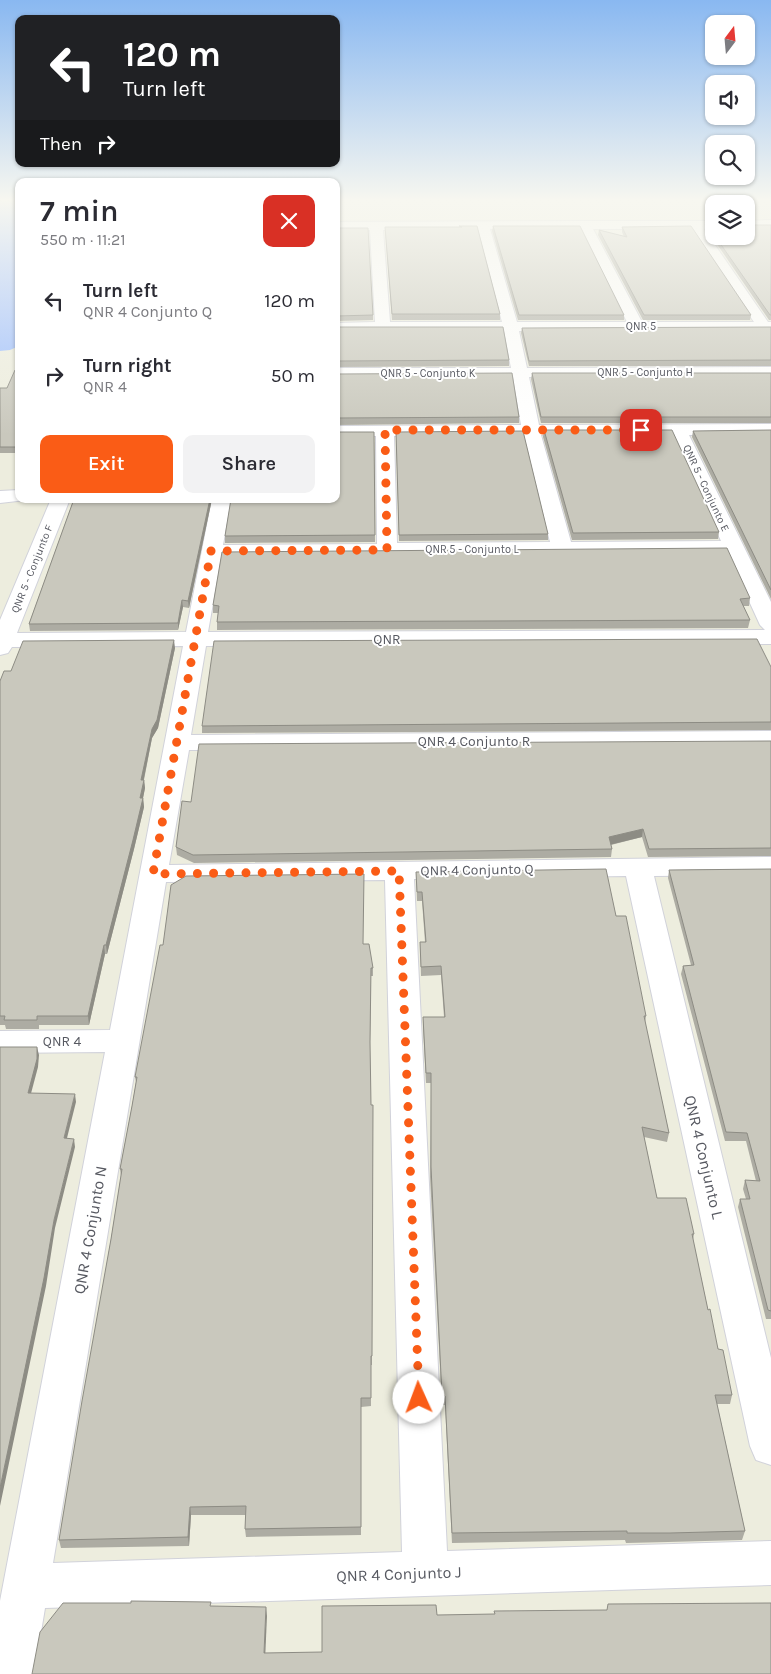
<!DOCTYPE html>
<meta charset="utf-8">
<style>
:root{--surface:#fff;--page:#f2f2f3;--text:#2b2b33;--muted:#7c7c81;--accent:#fa5c16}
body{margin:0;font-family:Karla,sans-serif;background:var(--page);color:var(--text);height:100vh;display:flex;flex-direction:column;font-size:19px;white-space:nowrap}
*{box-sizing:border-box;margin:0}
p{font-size:16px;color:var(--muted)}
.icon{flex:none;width:28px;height:28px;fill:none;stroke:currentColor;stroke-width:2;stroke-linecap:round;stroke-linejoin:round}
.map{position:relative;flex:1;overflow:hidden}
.panel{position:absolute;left:15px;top:178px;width:325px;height:325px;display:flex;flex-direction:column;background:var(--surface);border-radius:10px;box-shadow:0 1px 4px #0004}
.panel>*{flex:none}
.banner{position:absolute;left:15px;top:15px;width:325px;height:152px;border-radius:10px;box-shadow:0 1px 4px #0004;background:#202124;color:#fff;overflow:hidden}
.needle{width:32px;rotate:16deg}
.fabs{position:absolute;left:705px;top:15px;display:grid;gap:10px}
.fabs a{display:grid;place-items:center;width:50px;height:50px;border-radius:10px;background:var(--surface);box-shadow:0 1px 4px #0004;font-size:25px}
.pin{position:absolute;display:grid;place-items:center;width:42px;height:42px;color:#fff;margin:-21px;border-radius:10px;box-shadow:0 2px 8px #0006}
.me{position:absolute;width:55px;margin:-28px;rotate:358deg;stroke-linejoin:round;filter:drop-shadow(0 0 4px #0008)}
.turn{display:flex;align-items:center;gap:18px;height:105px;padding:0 25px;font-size:22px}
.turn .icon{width:65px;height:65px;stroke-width:2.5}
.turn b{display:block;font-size:35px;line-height:42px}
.then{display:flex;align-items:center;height:48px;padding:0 25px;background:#0003;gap:10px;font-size:19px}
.round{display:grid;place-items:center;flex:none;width:52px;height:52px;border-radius:10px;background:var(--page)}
.overview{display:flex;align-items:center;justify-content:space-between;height:85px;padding:0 25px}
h1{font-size:30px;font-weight:600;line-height:38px}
.action{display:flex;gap:10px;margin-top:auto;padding:10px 25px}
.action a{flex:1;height:58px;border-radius:10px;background:var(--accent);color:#fff;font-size:20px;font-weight:600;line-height:58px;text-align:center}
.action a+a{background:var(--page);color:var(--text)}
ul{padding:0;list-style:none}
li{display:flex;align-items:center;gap:15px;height:75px;padding:0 25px}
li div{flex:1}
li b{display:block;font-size:19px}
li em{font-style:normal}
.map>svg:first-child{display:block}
.water{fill:#9bbdff}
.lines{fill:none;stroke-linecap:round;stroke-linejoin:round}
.street-casing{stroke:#d1d2da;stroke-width:2}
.street{fill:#fff;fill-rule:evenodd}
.wall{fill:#adaca3}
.shaded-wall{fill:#8d8c84}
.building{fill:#c9c8bd;stroke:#8d8c84}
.route{stroke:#fa5c16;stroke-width:9;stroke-dasharray:0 16.2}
.labels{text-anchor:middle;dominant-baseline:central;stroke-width:4;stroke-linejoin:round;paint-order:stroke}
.far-street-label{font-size:11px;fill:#575961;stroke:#fff}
.street-label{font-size:14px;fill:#575961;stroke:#fff}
.near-street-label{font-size:16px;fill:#575961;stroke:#fff}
</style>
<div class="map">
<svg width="771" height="1674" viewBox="0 0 771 1674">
<rect width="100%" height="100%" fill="#ededde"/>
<polygon class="water" points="0,201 19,201 19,346 10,350 0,351"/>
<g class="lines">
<g class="street-casing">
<g id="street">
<polygon points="771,220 771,228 746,229 746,221"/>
<path d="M585,221H714V229H704L768,322H771V330L519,331L527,368L771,367V377H529L539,425L771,424V434L689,435L771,602V644L206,646L191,735L771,731V747L189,750L169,865L771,857V875L654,876L771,1358V1465L756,1460L750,1446L626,876L414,879L447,1551L771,1541V1585L45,1608L34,1674H0V1601L105,1052L0,1053V1031L110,1030L183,646L12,647L8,653L0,655V620L51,499H70L17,633L186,632L212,499H231L223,545L377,544L376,436H336V426L521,425L513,377L336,378V368H511L504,331H336V323L375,322L370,230H336V222ZM478,229L502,322H390L383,230ZM490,229H581L627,322H517ZM593,229H691L754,322H642ZM524,435L550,542L397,543L394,436ZM541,435H672L721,541L571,542ZM727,553L760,625L765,630L208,632L221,557ZM385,880L402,1552L53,1563L166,882Z"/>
<polygon points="19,490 19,499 27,499 26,500 0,503 0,491"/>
</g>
</g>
<use href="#street" class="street"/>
</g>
<g class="wall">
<polygon points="771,225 771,320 769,320 708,231 708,226 714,226 714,236 746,236"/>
<polygon points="459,226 477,226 500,314 500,320 392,320 385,227 459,227"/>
<polygon points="493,226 624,315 624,320 518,320 492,231"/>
<polygon points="622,227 751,315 750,320 643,320 598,235 599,230 624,237 622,232"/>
<polygon points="336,228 373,315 373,320 336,321"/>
<polygon points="336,327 509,360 509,366 336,367"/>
<polygon points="771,327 771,366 529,366 521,333 522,328"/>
<polygon points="19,370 19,453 0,453 0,388 7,388"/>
<polygon points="532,373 771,373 771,423 541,423 531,379"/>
<polygon points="336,374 519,417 519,423 336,425"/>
<polygon points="544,430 719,532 718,539 572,540 543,437"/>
<polygon points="771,430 771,599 692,437 693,431"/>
<polygon points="374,432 375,542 225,543 225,536"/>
<polygon points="396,432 548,534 548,540 399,541"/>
<polygon points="74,499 212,499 189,608 183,607 178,630 30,631 29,624"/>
<polygon points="750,598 749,606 743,606 750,620 748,628 217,630 217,622 218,613 213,613 213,605"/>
<polygon points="175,648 158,728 152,738 144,780 145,788 143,798 144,807 134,849 107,954 105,954 89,1025 39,1025 39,1029 6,1029 5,1025 0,1025 0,681 11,671"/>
<polygon points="771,667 771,730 202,733 202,726"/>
<polygon points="771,741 771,856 648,857 642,837 611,845 612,849 611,857 194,863 177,855 176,847 191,802"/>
<polygon points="771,869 771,1319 766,1319 738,1207 740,1199 746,1199 743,1189 745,1180 756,1181 746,1141 725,1141 681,974 683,966 691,965 668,878 669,870"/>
<polygon points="416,872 616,916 646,1016 645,1023 669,1133 667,1142 644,1137 657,1198 694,1234 693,1240 708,1310 718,1349 732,1395 730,1404 717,1404 745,1531 742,1540 668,1542 626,1543 625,1540 452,1543 445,1405 442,1405 430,1177 431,1083 426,1083 423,1027 423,1017 444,1017 441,975 421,976 420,942 425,942 422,901 417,901"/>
<polygon points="363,944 373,968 373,976 371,976 370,1049 372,1365 371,1365 371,1406 361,1407 361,1535 246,1537 245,1529 246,1515 191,1515 189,1546 61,1548 59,1540 111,1239 121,1176 120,1169 132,1106 136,1082 135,1077"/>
</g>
<g class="shaded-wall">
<polygon points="210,499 212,499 189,608 188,601"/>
<polygon points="182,600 183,607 178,630 178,623"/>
<polygon points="174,640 175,648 158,728 152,738 142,788 141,780 152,729"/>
<polygon points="144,780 145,788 143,798 144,807 134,849 107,954 106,945"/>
<polygon points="643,829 642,837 609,845 609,837"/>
<polygon points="104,945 105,954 89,1025 88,1016"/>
<polygon points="37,1047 39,1055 38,1067 29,1101 28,1093"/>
<polygon points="75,1094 76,1102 65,1146 64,1138"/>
<polygon points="74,1139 75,1147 55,1228 46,1286 0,1506 0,1488 54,1220"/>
<polygon points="190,1507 191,1515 189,1546 188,1537"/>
<polygon points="266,1607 267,1616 265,1661 264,1653"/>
</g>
<g class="building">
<polygon points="746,225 771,225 771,315 770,315 715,236 746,236"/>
<polygon points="459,226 477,226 500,314 392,314 385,227 462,227"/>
<polygon points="493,226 580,226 624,315 519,315"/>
<polygon points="691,226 751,315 644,315 599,230 627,237 622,227"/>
<polygon points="708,226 714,226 714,234"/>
<polygon points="336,228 368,228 373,315 336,316"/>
<polygon points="336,327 503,327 509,360 336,361"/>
<polygon points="771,327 771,360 529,361 522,328"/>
<polygon points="15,370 19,370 19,447 0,447 0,388 7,388"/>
<polygon points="512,373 519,417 336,418 336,374"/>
<polygon points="532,373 771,373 771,417 541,417"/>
<polygon points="544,430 672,430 719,532 573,533"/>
<polygon points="771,430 771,590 693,431"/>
<polygon points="523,431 548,534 399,535 396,432"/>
<polygon points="336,432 374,432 375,535 225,536 231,499 336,499"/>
<polygon points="74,499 210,499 188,601 182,600 178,623 29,624"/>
<polygon points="727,548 750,598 740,599 750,620 217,622 219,606 213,605 222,552"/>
<polygon points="757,639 771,667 771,722 202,726 214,641"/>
<polygon points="174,640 157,720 152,729 141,780 144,780 140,798 143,798 133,840 106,945 104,945 88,1016 37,1016 37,1020 4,1020 5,1016 0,1016 0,681 4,671 11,671 23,641"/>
<polygon points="771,741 771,848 649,849 643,829 609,837 612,849 193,855 176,847 182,801 191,802 199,744"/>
<polygon points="606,869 616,916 626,916 646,1016 644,1016 669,1133 642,1127 650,1165 657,1198 686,1198 694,1234 692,1234 708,1310 710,1309 718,1349 723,1350 732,1395 715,1395 745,1531 670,1533 627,1533 627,1531 452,1533 445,1396 442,1396 431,1167 431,1073 426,1073 423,1017 445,1017 441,966 421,967 420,942 426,942 422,892 417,892 416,872"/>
<polygon points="771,869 771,1311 768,1310 740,1199 750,1199 745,1180 760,1181 747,1133 726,1132 683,966 694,965 669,870"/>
<polygon points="364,874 363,944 369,944 373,968 371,968 370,1042 371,1105 373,1105 372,1356 371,1356 371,1398 361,1398 361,1527 245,1529 246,1506 190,1507 188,1537 59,1540 82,1401 111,1239 122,1169 120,1169 132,1106 137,1077 135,1077 160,945 163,945 171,885 186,876"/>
<polygon points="0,1047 37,1047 37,1059 28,1093 75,1094 64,1138 74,1139 54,1220 44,1278 0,1488"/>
<polygon points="131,1601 211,1602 210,1606 266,1607 264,1653 322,1652 322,1606 436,1605 437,1615 495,1614 494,1611 607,1610 608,1604 771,1603 771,1674 32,1674 40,1632 63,1603 131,1603"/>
</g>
<linearGradient id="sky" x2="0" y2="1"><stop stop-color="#89b8f1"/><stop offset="0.46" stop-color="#f7f7f0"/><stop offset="1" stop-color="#f7f7f0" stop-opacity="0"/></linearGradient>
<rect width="771" height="435" fill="url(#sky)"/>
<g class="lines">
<polyline class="route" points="419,1398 399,871 153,874 211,551 387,550 385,430 641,430"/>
</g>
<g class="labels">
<g class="far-street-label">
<text x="641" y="326">QNR 5</text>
<text x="645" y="372">QNR 5 - Conjunto H</text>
<text x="428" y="373">QNR 5 - Conjunto K</text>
<text transform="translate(706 488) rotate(65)">QNR 5 - Conjunto E</text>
<text x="472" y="549">QNR 5 - Conjunto L</text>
<text transform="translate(32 569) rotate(-68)">QNR 5 - Conjunto F</text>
</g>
<g class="street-label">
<text x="387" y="639">QNR</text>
<text x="474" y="741">QNR 4 Conjunto R</text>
<text transform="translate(477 870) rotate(-1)">QNR 4 Conjunto Q</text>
<text x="62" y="1041">QNR 4</text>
</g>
<g class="near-street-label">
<text transform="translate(704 1157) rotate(77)">QNR 4 Conjunto L</text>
<text transform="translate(90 1230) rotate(-80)">QNR 4 Conjunto N</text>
<text transform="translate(399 1574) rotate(-2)">QNR 4 Conjunto J</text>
</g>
</g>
</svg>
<div class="fabs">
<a><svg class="needle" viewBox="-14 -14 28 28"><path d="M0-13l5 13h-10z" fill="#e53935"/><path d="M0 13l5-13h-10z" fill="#7c7c81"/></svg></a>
<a><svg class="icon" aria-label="sound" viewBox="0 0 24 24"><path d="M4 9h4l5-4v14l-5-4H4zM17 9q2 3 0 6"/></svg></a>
<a><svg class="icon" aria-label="search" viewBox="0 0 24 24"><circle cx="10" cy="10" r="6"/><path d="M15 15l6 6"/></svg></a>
<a><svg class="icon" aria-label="layers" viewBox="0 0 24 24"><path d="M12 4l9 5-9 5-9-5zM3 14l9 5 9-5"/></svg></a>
</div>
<div class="pin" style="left:641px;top:430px;background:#d93025"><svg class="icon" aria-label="arrive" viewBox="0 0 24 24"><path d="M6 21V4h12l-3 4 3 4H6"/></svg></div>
<svg class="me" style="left:419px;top:1398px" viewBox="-20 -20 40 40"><circle r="19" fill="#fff"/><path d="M0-13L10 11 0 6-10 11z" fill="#fa5c16"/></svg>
<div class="banner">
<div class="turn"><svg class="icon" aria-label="left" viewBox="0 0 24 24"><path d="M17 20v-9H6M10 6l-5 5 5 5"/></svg><div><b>120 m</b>Turn left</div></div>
<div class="then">Then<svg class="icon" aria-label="right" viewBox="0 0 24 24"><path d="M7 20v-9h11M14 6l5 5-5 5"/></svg></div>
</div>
<section class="panel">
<div class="overview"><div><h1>7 min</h1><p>550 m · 11:21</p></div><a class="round" style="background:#d93025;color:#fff"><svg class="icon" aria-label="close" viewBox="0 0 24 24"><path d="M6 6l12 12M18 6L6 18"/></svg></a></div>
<ul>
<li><svg class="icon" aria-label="left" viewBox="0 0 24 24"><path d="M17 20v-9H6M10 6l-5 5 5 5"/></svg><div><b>Turn left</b><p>QNR 4 Conjunto Q</p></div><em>120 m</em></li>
<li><svg class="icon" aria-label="right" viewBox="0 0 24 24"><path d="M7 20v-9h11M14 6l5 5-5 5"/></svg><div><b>Turn right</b><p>QNR 4</p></div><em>50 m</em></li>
</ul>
<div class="action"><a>Exit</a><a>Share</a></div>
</section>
</div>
